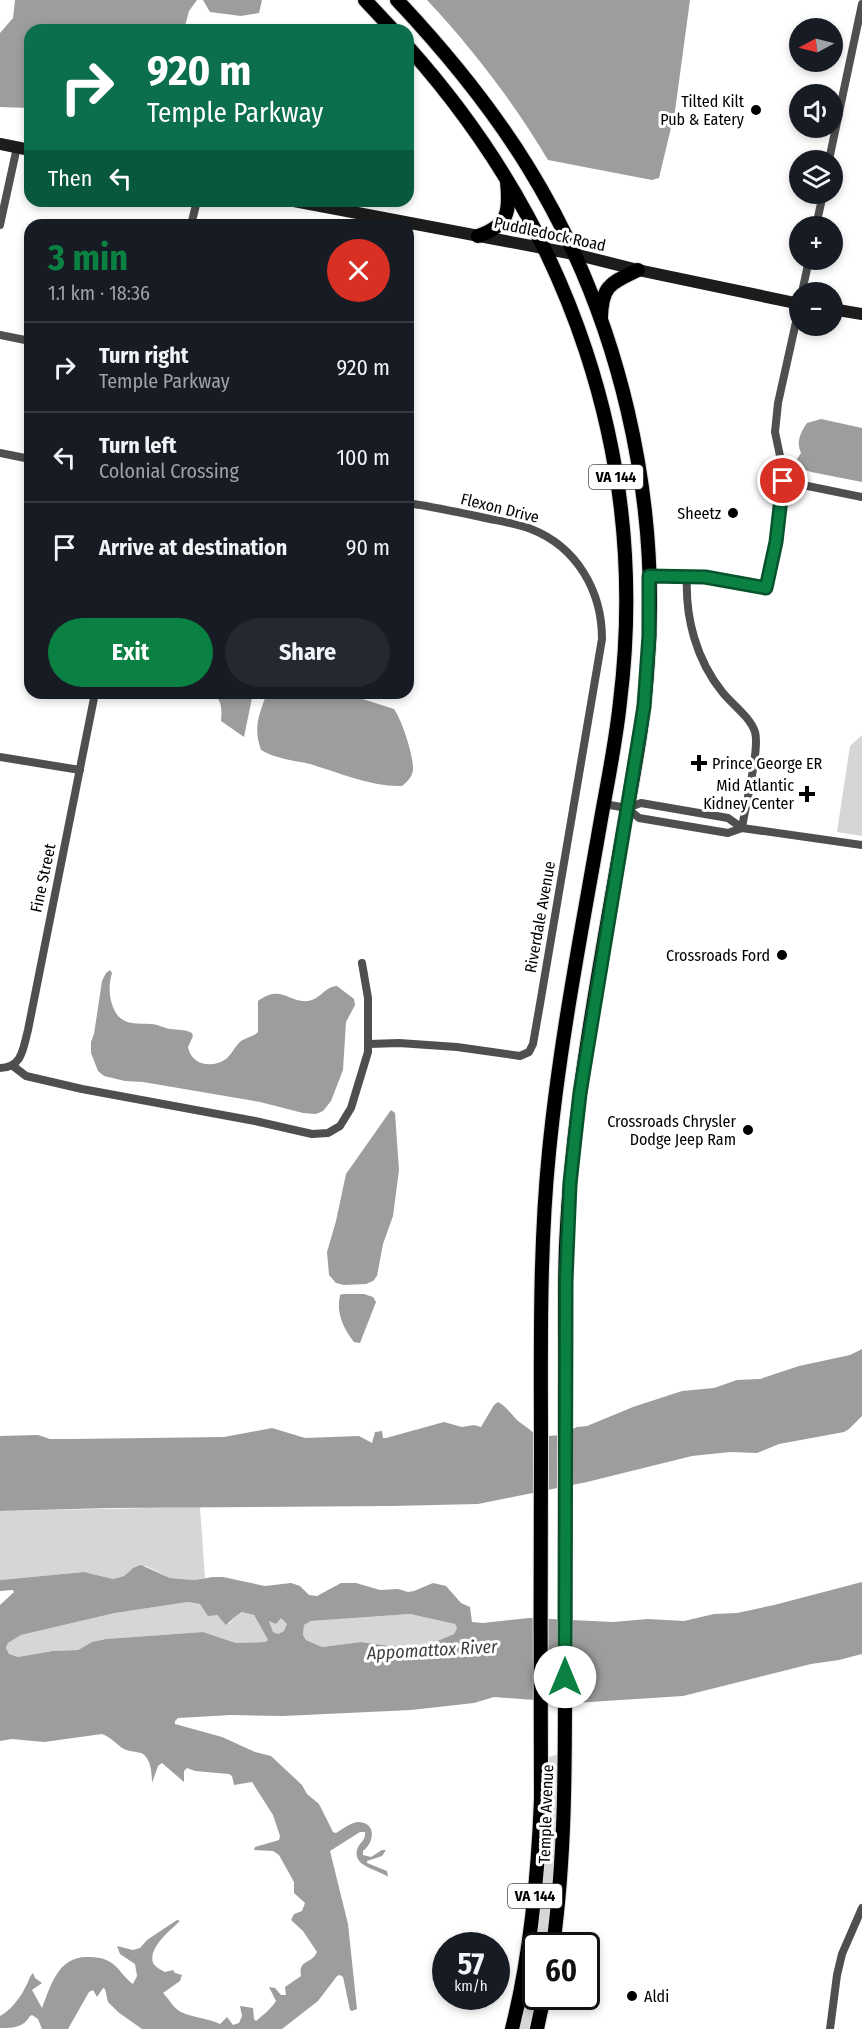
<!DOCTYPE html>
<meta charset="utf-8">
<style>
:root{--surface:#171b24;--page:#242831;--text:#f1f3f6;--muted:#9ea1a6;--line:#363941;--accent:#0b8043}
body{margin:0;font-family:"Fira Sans Condensed",sans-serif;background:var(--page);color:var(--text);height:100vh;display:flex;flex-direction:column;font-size:22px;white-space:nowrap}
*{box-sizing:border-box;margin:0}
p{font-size:20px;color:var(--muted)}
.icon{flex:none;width:33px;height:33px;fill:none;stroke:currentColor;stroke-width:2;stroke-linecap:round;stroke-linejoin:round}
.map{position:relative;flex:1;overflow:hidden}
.panel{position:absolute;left:24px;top:219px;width:390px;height:480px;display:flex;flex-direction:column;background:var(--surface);border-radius:18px;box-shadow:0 3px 9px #0003}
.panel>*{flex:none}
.hud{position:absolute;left:24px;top:24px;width:390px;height:183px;border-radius:18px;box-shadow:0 3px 9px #0003;background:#0b6e4f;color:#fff;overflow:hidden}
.needle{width:39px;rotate:263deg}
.tools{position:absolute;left:789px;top:18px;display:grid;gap:12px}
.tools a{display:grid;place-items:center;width:54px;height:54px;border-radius:50%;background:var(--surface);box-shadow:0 3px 9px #0003;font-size:30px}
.speed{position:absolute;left:432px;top:1932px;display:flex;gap:12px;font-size:30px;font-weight:700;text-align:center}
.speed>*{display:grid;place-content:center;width:78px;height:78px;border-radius:50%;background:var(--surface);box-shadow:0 3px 9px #0003;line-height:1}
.speed small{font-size:15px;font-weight:400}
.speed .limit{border:3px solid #111;border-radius:9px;background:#fff;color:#111}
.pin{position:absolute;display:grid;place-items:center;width:51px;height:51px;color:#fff;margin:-26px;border:3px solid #fff;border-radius:50%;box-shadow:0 2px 6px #0007}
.me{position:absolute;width:66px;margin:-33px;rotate:0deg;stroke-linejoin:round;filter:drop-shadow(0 0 4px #0008)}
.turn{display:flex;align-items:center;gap:21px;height:126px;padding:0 24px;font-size:27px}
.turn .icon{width:78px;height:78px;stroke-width:2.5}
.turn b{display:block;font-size:42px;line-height:51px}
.then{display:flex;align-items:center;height:57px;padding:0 24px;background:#0003;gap:12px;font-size:22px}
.round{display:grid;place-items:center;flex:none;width:63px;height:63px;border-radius:32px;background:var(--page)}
.headline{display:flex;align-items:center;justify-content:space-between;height:102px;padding:0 24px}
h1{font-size:36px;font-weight:700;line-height:45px;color:var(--accent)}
.action{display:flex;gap:12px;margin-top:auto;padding:12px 24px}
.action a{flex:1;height:69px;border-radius:36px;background:var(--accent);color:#fff;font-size:24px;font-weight:700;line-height:69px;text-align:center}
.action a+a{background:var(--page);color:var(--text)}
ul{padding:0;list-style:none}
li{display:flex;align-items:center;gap:18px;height:90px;padding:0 24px;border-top:2px solid var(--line)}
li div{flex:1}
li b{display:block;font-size:22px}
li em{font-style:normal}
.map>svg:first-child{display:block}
.green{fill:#d6d6d6}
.water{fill:#9d9d9d;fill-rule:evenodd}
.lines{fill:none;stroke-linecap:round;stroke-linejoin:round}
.primary-casing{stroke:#dbdbdb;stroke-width:16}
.street{stroke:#4f4f4f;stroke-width:8}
.secondary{stroke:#1c1c1c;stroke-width:12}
.primary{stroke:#000;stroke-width:14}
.route-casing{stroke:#07532c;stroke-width:15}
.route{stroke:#0b8043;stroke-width:10}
.poi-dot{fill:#000;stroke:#fff;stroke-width:2}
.labels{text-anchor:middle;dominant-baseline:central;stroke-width:6;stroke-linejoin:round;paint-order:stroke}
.shield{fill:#fff;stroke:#4c4c4c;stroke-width:1.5}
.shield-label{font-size:15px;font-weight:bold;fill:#000}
.poi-label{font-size:16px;fill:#000;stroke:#fff;text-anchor:end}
.street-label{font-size:16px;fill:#000;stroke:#fff}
.water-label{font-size:18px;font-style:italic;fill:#3e3e3e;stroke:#fff}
</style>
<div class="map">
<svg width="862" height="2029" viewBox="0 0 862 2029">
<rect width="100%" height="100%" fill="#fff"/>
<g class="green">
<polygon points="862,735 862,836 837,832 850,746"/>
<polygon points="200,1507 205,1578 194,1580 170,1578 146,1566 133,1568 124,1576 113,1579 84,1572 0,1580 0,1511"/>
<polygon points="188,1602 200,1604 229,1624 236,1616 243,1612 254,1615 268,1640 265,1642 236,1643 203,1632 106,1639 92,1642 78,1650 52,1651 18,1657 9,1654 6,1649 8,1643 21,1635 115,1613"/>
<polygon points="410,1614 455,1624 457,1628 454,1634 432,1643 418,1646 391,1646 361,1642 322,1647 306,1640 303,1635 304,1625 311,1621"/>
<polygon points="281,1618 287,1624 284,1631 278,1634 273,1632 269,1621"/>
<polygon points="559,1754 558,1846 547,1945 536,1946 536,1996 538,1997 531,2029 518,2029 545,1758"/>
</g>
<g class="water">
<polygon points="15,0 197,0 189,11 184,30 30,30 30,108 0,107 0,33 13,18"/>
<polygon points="203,0 262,0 259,13 241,16 210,12"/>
<path d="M427,0H690L675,111L659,178L652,180L548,160C514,103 473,49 427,0Z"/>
<path d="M821,419L862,428V482L811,472L800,468L797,459L801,453C796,442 800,433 807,423Z"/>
<path d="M213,693H253L244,737L221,721C222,709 222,701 213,693Z"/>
<path d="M267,693H344L394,709C402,720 414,757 413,770C412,777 408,781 402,786C371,787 340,773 310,764C293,760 276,759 261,750C253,728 259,714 267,693Z"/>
<path d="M110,970L112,973C109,983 109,992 111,1001C118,1026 131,1023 151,1024C158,1024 163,1028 170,1029C178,1030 184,1029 192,1033L193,1036L188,1047C191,1065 212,1069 226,1059C232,1054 235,1046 241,1041C247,1037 253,1037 258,1032V1001C282,984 288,1003 308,1001C321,999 324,987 337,986L354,999L355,1005L346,1022L343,1070L331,1101L323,1111L316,1114L303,1113L260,1102L143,1082L125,1081L104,1076L98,1071L91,1053V1042L94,1034L102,981L106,973Z"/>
<polygon points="391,1110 395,1113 399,1170 393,1216 383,1244 377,1276 373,1281 366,1284 344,1285 336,1283 329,1275 327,1252 336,1221 346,1174"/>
<path d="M343,1294H364L373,1297L376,1302L360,1343L354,1342C343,1328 336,1313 340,1295Z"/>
<path d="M862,1349V1416L849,1429L844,1432L779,1444L757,1453L730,1452L692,1456L587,1482L478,1504L391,1506L111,1508L0,1511V1436L38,1435L50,1439H72L224,1437L272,1428L305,1438L359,1436L372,1443L375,1432L382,1431L383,1438H386L444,1422L462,1427L474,1425L481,1427L494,1405L498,1402C507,1407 511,1414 517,1420C524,1426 531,1429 537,1437L560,1435L577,1427L587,1426L633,1407L682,1391L714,1388L737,1380L760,1379L799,1366L850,1355Z"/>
<path d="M141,1565L170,1578L194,1580L213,1577H223L265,1586L291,1583L300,1586L309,1595L317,1596L341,1583H356L380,1590L398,1589L408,1592L414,1591L433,1583L446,1586L461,1603L470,1607L472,1622L483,1623L529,1618L613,1622L648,1619L684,1621L714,1614L737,1613L774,1605L862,1582V1654L839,1660L811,1664L683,1696L574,1703L494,1697L474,1703L411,1710L283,1716L231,1715L178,1718L175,1721V1724L222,1737L255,1752L271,1756L302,1785L307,1794L319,1804L333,1832L336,1833C343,1829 351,1822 359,1822C377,1823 374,1843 363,1851V1855L371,1857L382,1850H386L382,1856L367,1861V1863L387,1871L388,1877C377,1869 353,1867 357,1850C359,1842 366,1841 365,1832H360L330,1851L348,1924L357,2009L352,2011L350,2010L343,1977L340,1975L337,1976L318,2001L282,2029H142L118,2012L108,2002L105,1989L103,1988L97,1997L93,1990L89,1992L68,2029H42L38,2019L32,2015L30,2016C23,2028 13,2028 0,2028V2016C10,2011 21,1997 26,1986C29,1981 29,1977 33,1973L35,1978L42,1983L32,1990L42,2008C51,1985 58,1957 87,1957C97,1957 106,1958 113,1964C121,1970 125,1979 133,1984L137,1976L135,1964L120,1954L117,1946L133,1950L140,1948L147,1940L177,1920L180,1921C171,1930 148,1947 153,1963C155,1967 161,1970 165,1972L173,1970L175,1973L182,1975L180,1981L163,1993C169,1999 174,2009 181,2012C193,2018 208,2018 220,2024L227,2017L233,2025L239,2023L242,2016L240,2006L253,2008L254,2019L256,2021C263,2015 270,2010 276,2001L269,1987L275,1988L281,1995H286L285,1987L301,1976C298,1959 311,1965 317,1952L303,1931L291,1920L294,1914L302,1911L305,1903L294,1893V1882L279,1855L273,1851L254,1850L255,1847L279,1840L280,1836L273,1815L252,1782L234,1785L232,1776L229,1774L195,1771L187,1768L184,1771V1782L162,1763L158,1766L152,1783C152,1774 151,1757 141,1753C134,1751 129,1752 122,1748C116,1743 110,1737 102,1734L44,1742L12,1739L0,1741V1605L14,1592L13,1590L0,1591V1580L84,1572L113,1579L124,1576L133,1568ZM188,1602L200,1604L208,1616L217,1615L226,1625L236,1616L242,1612L254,1615L268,1640L265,1642L236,1643L203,1632L106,1639L92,1642L78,1650L52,1651L18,1657L9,1654L6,1648L8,1643L21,1635L115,1613ZM410,1614L455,1624L457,1628L454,1634L432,1643L418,1646H390L361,1642L322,1647L306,1640L303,1635L304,1625L311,1621ZM281,1618L287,1624L284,1631L278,1634L273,1632L269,1621L276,1624Z"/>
</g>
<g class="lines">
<g class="primary-casing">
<g id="primary">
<polyline points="365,0 393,30"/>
<path d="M397,0C446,52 491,107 528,167C620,316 662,499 647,673C643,730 631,787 621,844C598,977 572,1110 566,1246C564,1296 566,1347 565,1398C565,1493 565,1587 565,1682C565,1770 565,1858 553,1946"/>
<path d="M408,47C570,228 650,459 620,702C616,741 608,780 601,819C582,929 560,1040 549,1152C539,1252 541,1352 541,1452C541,1568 540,1683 541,1799C538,1876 531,1954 512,2029"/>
<path d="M478,236C509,225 510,212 507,181"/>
<path d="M601,317C602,285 611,283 638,270"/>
<polyline points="537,2029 544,1996"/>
</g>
</g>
<g class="street">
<polyline points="829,160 862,4"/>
<polyline points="0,225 17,147"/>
<polyline points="191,225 197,201"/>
<polyline points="816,226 823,194"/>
<polyline points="802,292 809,260"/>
<polyline points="0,335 30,341"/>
<polyline points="0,453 30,459"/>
<polyline points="783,481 862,497"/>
<polyline points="649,576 705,577 766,588 776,542 784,475 775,432 778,403 800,304"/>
<path d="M687,576C685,617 696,660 723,693C733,705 750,717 755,732C760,749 745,807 742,828"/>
<polyline points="0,757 80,770"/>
<polyline points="604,804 627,808 641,803 728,818 742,828"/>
<polyline points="627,808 639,818 728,833 742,828 862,845"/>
<path d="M369,1044L399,1043L457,1047L520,1056L529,1052L533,1044L540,1004L602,639C602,591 577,547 531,529C515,523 498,521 481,517C457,512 433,507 408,503"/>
<polyline points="13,1066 26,1076 82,1089 255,1121 312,1134 328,1133 340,1126 351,1108 368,1052 368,998 362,963"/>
<path d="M0,1068C23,1067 23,1048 28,1030L95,693"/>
<polyline points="830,2029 837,1975 842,1954 862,1908"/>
</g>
<g class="secondary">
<polyline points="0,144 30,150"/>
<polyline points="294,201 574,254 638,270 800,304"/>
<polyline points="832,309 862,314"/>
</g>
<use href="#primary" class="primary"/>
</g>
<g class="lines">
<g class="route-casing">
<polyline id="route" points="565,1677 566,1281 570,1183 580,1093 644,707 649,636 649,576 705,577 766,588 776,542 783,481"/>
</g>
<use href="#route" class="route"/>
</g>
<g class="poi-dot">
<circle cx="756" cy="110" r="6"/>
<circle cx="733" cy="513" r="6"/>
<path d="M696 754h6v6h6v6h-6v6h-6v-6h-6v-6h6z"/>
<path d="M804 785h6v6h6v6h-6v6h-6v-6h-6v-6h6z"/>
<circle cx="782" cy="955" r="6"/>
<circle cx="748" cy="1130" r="6"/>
<circle cx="632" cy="1996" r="6"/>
</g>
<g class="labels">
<g class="shield">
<rect x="589" y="465" width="54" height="24" rx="4.5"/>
<rect x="508" y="1884" width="54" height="24" rx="4.5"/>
</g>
<g class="shield-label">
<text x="616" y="477">VA 144</text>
<text x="535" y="1896">VA 144</text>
</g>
<g class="poi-label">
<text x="744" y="101">Tilted Kilt<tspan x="744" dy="18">Pub &amp; Eatery</tspan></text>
<text x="721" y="513">Sheetz</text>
<text x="712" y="763" text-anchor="start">Prince George ER</text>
<text x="794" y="785">Mid Atlantic<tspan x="794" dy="18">Kidney Center</tspan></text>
<text x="770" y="955">Crossroads Ford</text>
<text x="736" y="1121">Crossroads Chrysler<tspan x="736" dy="18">Dodge Jeep Ram</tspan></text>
<text x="644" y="1996" text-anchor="start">Aldi</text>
</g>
<g class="street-label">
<text transform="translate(550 234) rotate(12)">Puddledock Road</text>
<text transform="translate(500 508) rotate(14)">Flexon Drive</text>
<text transform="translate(43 878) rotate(-78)">Fine Street</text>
<text transform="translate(540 917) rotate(-80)">Riverdale Avenue</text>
<text transform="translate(546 1814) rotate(-88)">Temple Avenue</text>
</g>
<g class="water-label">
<text transform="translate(432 1650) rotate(-3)">Appomattox River</text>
</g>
</g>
</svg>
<div class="tools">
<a><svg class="needle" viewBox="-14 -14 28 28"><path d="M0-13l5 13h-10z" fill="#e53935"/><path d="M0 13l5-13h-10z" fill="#9ea1a6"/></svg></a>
<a><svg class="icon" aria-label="sound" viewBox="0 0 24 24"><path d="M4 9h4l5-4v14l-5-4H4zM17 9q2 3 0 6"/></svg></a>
<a><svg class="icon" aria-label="layers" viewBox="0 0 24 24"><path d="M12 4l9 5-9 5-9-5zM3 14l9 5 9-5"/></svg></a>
<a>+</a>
<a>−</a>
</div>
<div class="speed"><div>57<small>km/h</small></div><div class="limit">60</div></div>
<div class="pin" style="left:783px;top:481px;background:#d93025"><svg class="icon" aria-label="arrive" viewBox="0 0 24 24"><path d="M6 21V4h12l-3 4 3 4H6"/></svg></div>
<svg class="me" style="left:565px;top:1677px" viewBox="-20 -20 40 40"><circle r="19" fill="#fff"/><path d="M0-13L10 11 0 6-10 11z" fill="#0b8043"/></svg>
<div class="hud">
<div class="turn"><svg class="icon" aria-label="right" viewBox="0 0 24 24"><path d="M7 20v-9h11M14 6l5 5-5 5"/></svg><div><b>920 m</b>Temple Parkway</div></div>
<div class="then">Then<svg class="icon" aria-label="left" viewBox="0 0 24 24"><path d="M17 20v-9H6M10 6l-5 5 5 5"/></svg></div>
</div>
<section class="panel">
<div class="headline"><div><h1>3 min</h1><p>1.1 km · 18:36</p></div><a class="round" style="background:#d93025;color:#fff"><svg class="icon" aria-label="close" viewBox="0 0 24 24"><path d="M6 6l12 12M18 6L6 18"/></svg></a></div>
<ul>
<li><svg class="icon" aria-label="right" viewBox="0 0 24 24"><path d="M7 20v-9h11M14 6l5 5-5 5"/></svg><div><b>Turn right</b><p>Temple Parkway</p></div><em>920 m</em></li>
<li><svg class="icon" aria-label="left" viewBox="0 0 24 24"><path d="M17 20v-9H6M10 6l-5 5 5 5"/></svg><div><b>Turn left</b><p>Colonial Crossing</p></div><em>100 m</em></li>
<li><svg class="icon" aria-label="arrive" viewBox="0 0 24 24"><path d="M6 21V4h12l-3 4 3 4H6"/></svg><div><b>Arrive at destination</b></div><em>90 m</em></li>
</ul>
<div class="action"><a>Exit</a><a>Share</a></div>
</section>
</div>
